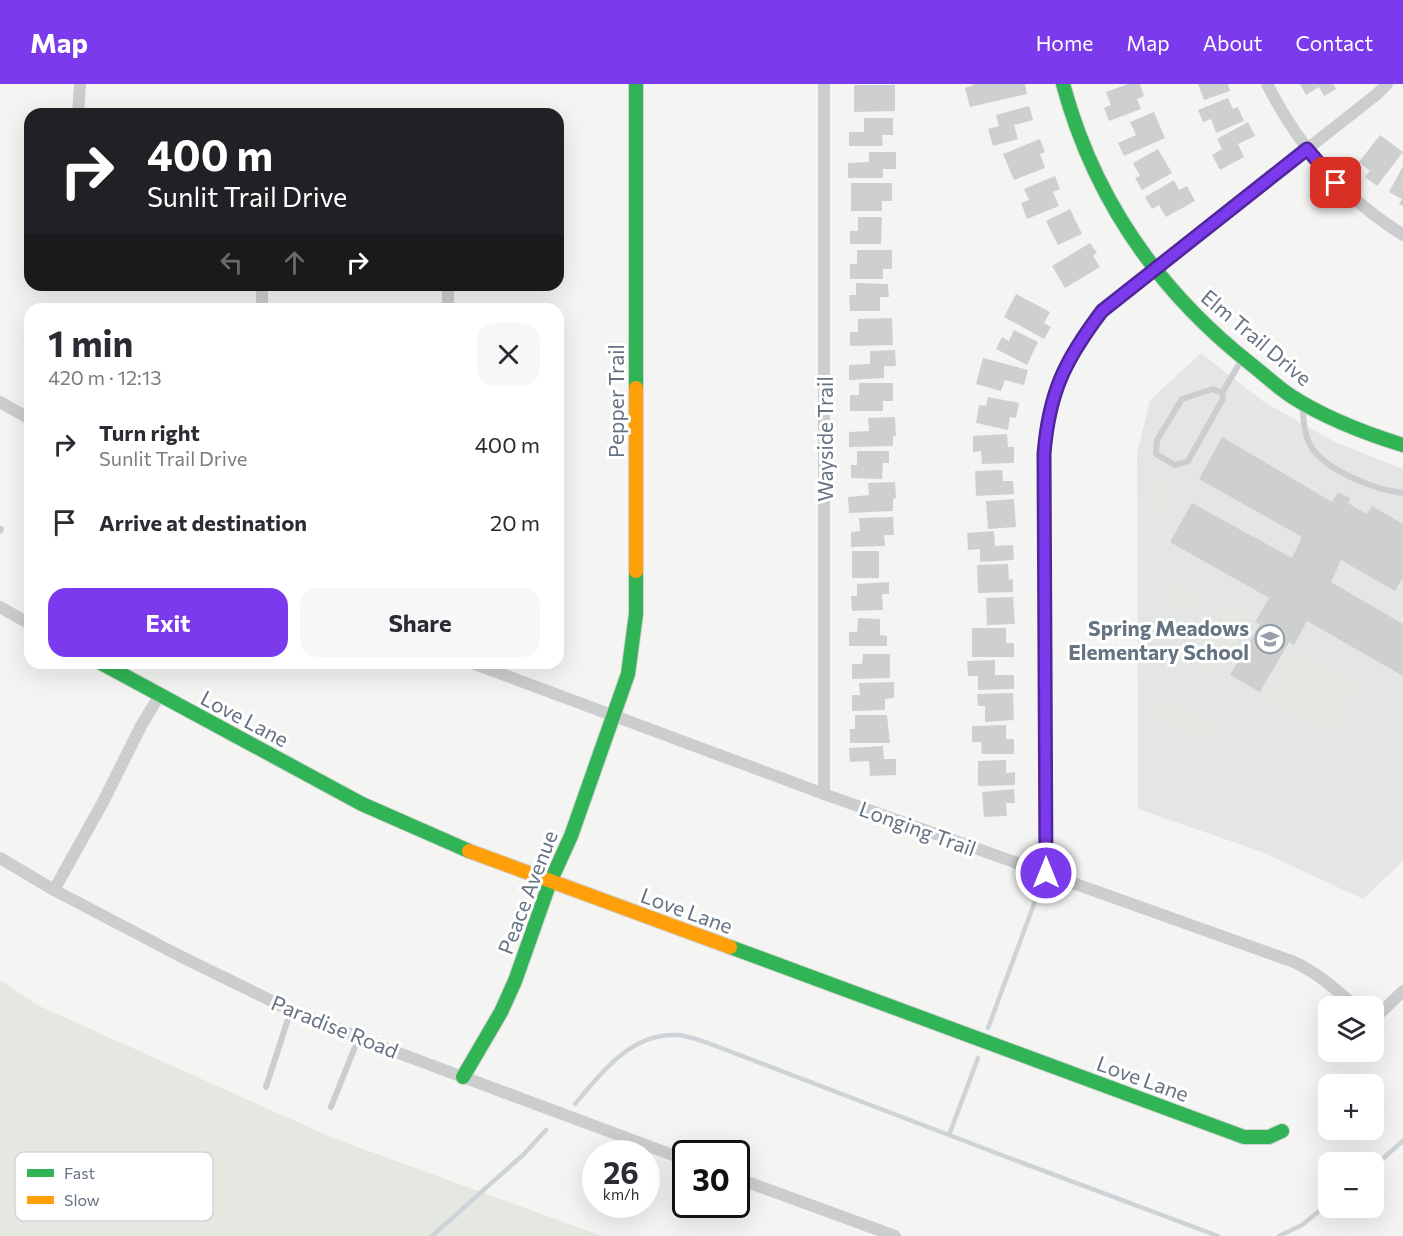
<!DOCTYPE html>
<meta charset="utf-8">
<style>
:root{--surface:#fff;--page:#f7f7f7;--text:#2b2b33;--muted:#7c7c81;--accent:#7c3aed}
body{margin:0;font-family:Commissioner,sans-serif;background:var(--page);color:var(--text);height:100vh;display:flex;flex-direction:column;font-size:22px;white-space:nowrap}
*{box-sizing:border-box;margin:0}
p{font-size:20px;color:var(--muted)}
.icon{flex:none;width:33px;height:33px;fill:none;stroke:currentColor;stroke-width:2;stroke-linecap:round;stroke-linejoin:round}
.map{position:relative;flex:1;overflow:hidden}
.sheet{position:absolute;left:24px;top:219px;width:540px;height:366px;display:flex;flex-direction:column;background:var(--surface);border-radius:18px;box-shadow:0 6px 24px #0002}
.sheet>*{flex:none}
.hud{position:absolute;left:24px;top:24px;width:540px;height:183px;border-radius:18px;box-shadow:0 6px 24px #0002;background:#202124;color:#fff;overflow:hidden}
.tools{position:absolute;left:1318px;top:912px;display:grid;gap:12px}
.tools a{display:grid;place-items:center;width:66px;height:66px;border-radius:12px;background:var(--surface);box-shadow:0 6px 24px #0002;font-size:30px}
.speed{position:absolute;left:582px;top:1056px;display:flex;gap:12px;font-size:30px;font-weight:700;text-align:center}
.speed>*{display:grid;place-content:center;width:78px;height:78px;border-radius:50%;background:var(--surface);box-shadow:0 6px 24px #0002;line-height:1}
.speed small{font-size:15px;font-weight:400}
.speed .limit{border:3px solid #111;border-radius:9px;background:#fff;color:#111}
.pin{position:absolute;display:grid;place-items:center;width:51px;height:51px;color:#fff;margin:-26px;border-radius:12px;box-shadow:0 3px 9px #0006}
.me{position:absolute;width:66px;margin:-33px;rotate:0deg;stroke-linejoin:round;filter:drop-shadow(0 0 4px #0008)}
.turn{display:flex;align-items:center;gap:21px;height:126px;padding:0 24px;font-size:27px}
.turn .icon{width:78px;height:78px;stroke-width:2.5}
.turn b{display:block;font-size:42px;line-height:51px}
.lanes{display:flex;align-items:center;height:57px;padding:0 24px;background:#0003;justify-content:center;gap:30px;direction:ltr}
.lanes .off{opacity:.35}
.round{display:grid;place-items:center;flex:none;width:63px;height:63px;border-radius:18px;background:var(--page)}
.headline{display:flex;align-items:center;justify-content:space-between;height:102px;padding:0 24px}
h1{font-size:36px;font-weight:700;line-height:45px}
.cta{display:flex;gap:12px;margin-top:auto;padding:12px 24px}
.cta a{flex:1;height:69px;border-radius:18px;background:var(--accent);color:#fff;font-size:24px;font-weight:700;line-height:69px;text-align:center}
.cta a+a{background:var(--page);color:var(--text)}
ul{padding:0;list-style:none}
li{display:flex;align-items:center;gap:18px;height:78px;padding:0 24px}
li div{flex:1}
li b{display:block;font-size:22px}
li em{font-style:normal}
header{display:flex;align-items:center;gap:36px;box-sizing:border-box;height:84px;padding:0 30px;background:var(--accent);color:#fff}
header strong{font-size:28px}
nav{display:flex;gap:33px;margin-inline-start:auto;font-size:21px}
.map>svg:first-child{display:block}
.built{fill:#e4e6e6}
.green{fill:#e4e8e1}
.lines{fill:none;stroke-linecap:round;stroke-linejoin:round}
.stream{stroke:#cdd3d6;stroke-width:4.5}
.building{fill:#cecfcf}
.fast-casing{stroke:#d0d1d1;stroke-width:16}
.slow-casing{stroke:#d0d1d1;stroke-width:16}
.lane{stroke:#cccdce;stroke-width:6}
.street{stroke:#cccdce;stroke-width:12}
.fast{stroke:#30b455;stroke-width:14}
.slow{stroke:#ff9f0a;stroke-width:14}
.route-casing{stroke:#51269a;stroke-width:15}
.route{stroke:#7c3aed;stroke-width:10}
.labels{text-anchor:middle;dominant-baseline:central;stroke-width:6;stroke-linejoin:round;paint-order:stroke}
.street-label{font-size:21px;fill:#657383;stroke:#fff}
.poi-label{font-size:21px;font-weight:bold;fill:#657383;stroke:#fff;text-anchor:end}
.key{fill:#fff;stroke:#d1d5da;stroke-width:1.5}
.key-label{font-size:16px;fill:#657383}
</style>
<header>
<strong>Map</strong>
<nav><a>Home</a><a>Map</a><a>About</a><a>Contact</a></nav>
</header>
<div class="map">
<svg width="1403" height="1152" viewBox="0 0 1403 1152">
<rect width="100%" height="100%" fill="#f4f5f3"/>
<polygon class="built" points="1201,269 1264,318 1335,358 1403,385 1403,777 1363,815 1262,768 1138,725 1137,369 1150,316"/>
<g class="green">
<polygon points="1161,393 1169,398 1166,404 1174,421 1169,431 1156,424 1154,414 1157,408 1154,406"/>
<polygon points="1174,500 1196,508 1189,527 1175,528 1168,518"/>
<polygon points="1228,522 1250,534 1217,592 1195,579"/>
<polygon points="1294,566 1358,602 1331,651 1266,615"/>
<polygon points="1161,615 1213,638 1214,642 1208,656 1203,657 1151,634 1149,629 1156,616"/>
<polygon points="0,896 37,921 333,1054 602,1152 0,1152"/>
</g>
<g class="lines">
<g class="stream">
<polyline points="988,944 1040,804"/>
<path d="M575,1020C601,989 631,949 676,951C686,951 698,956 708,959L1004,1072L1218,1152"/>
<polyline points="949,1051 978,974"/>
<polyline points="1374,1082 1403,1057"/>
<polyline points="432,1152 523,1071 546,1046"/>
<polyline points="1279,1152 1302,1141 1329,1119"/>
</g>
</g>
<g class="building">
<polygon points="975,0 1025,0 1027,10 970,23 965,4"/>
<polygon points="1128,0 1140,0 1144,12 1137,15 1141,25 1109,37 1104,24 1111,21 1106,8"/>
<polygon points="1198,0 1228,0 1230,7 1204,16"/>
<polygon points="1300,0 1333,0 1336,5 1324,12 1319,3 1306,11"/>
<polygon points="854,1 895,1 895,27 854,28"/>
<polygon points="1228,14 1233,25 1238,23 1244,37 1216,49 1211,35 1203,38 1198,26"/>
<polygon points="1029,22 1033,36 1014,41 1018,55 993,62 988,45 999,42 996,31"/>
<polygon points="1154,28 1165,54 1124,72 1118,59 1136,51 1130,38"/>
<polygon points="864,34 893,34 893,51 882,51 883,62 849,62 849,48 864,48"/>
<polygon points="1248,38 1255,52 1238,60 1244,73 1220,86 1212,71 1222,65 1217,55"/>
<polygon points="1380,51 1403,68 1377,102 1365,93 1370,87 1359,78"/>
<polygon points="1040,55 1045,68 1040,70 1045,84 1014,96 1003,70"/>
<polygon points="1158,65 1172,89 1142,106 1135,94 1140,92 1133,79"/>
<polygon points="869,68 896,68 896,85 883,85 883,94 848,94 848,79 869,78"/>
<polygon points="1403,82 1403,122 1399,120 1402,115 1389,108"/>
<polygon points="1055,92 1060,105 1053,108 1059,122 1027,135 1021,119 1029,116 1024,105"/>
<polygon points="1174,96 1179,106 1187,102 1195,117 1166,133 1159,121 1152,125 1145,113"/>
<polygon points="851,99 892,99 892,117 882,117 882,127 851,127"/>
<polygon points="1070,125 1082,150 1058,161 1046,137"/>
<polygon points="858,133 882,133 881,160 850,160 850,147 858,147"/>
<polygon points="1090,159 1097,169 1093,172 1100,183 1065,204 1052,182"/>
<polygon points="857,166 892,166 892,185 883,185 883,195 850,195 850,180 857,180"/>
<polygon points="856,199 888,200 889,213 880,213 880,227 850,227 849,211 856,211"/>
<polygon points="1016,210 1050,228 1044,239 1051,243 1044,255 1004,233"/>
<polygon points="892,234 893,261 850,262 850,248 858,248 858,235"/>
<polygon points="1014,246 1038,258 1027,281 996,265 1002,253 1009,257"/>
<polygon points="895,266 896,282 884,282 884,294 849,296 849,281 870,280 870,267"/>
<polygon points="983,274 1028,286 1024,301 1005,296 1001,307 976,300"/>
<polygon points="859,299 893,299 893,317 883,317 883,327 850,327 850,311 859,311"/>
<polygon points="988,313 1019,319 1016,334 1010,333 1008,346 976,339 979,321 986,322"/>
<polygon points="895,333 896,352 893,352 893,362 849,363 849,348 869,347 868,334"/>
<polygon points="1007,350 1008,363 1014,363 1014,379 982,380 981,367 973,368 973,352"/>
<polygon points="1222,353 1332,418 1338,408 1350,414 1348,419 1367,430 1372,422 1403,440 1403,494 1395,507 1341,476 1331,498 1403,540 1403,592 1307,537 1294,561 1289,558 1260,608 1230,591 1260,540 1255,538 1269,514 1170,458 1192,419 1292,474 1302,453 1199,395"/>
<polygon points="857,367 889,367 889,379 883,379 882,395 851,394 851,381 857,381"/>
<polygon points="1002,386 1003,397 1013,397 1014,410 976,412 975,387"/>
<polygon points="895,398 896,414 893,415 893,427 849,429 848,413 869,411 868,399"/>
<polygon points="1014,415 1016,443 988,445 986,417"/>
<polygon points="893,433 894,451 884,451 885,462 851,463 851,448 860,447 859,434"/>
<polygon points="994,447 995,462 1013,461 1014,476 980,478 980,465 968,466 967,449"/>
<rect x="852" y="467" width="27" height="27"/>
<polygon points="1008,480 1009,496 1013,495 1013,508 978,509 977,481"/>
<polygon points="889,498 889,510 882,510 883,526 852,527 851,512 857,512 857,500"/>
<polygon points="1013,513 1015,540 987,541 986,514"/>
<polygon points="858,534 880,535 880,551 887,552 887,562 849,562 849,548 857,548"/>
<polygon points="972,544 1006,544 1006,559 1014,559 1014,573 972,573"/>
<polygon points="863,570 890,570 890,594 852,595 852,580 862,580"/>
<polygon points="995,576 995,591 1014,591 1014,605 978,606 978,592 968,592 967,577"/>
<polygon points="894,598 894,614 885,615 885,626 852,627 852,611 860,611 859,599"/>
<polygon points="1013,609 1014,636 985,638 985,622 978,622 977,610"/>
<polygon points="855,631 887,631 890,659 850,659 850,645 855,645"/>
<polygon points="1006,641 1006,655 1014,655 1014,670 982,670 981,658 972,658 972,642"/>
<polygon points="883,662 884,675 896,675 896,691 870,692 869,677 850,678 849,664"/>
<polygon points="1006,676 1006,689 1015,688 1015,701 978,702 978,677"/>
<polygon points="1014,705 1015,719 1006,719 1007,732 984,733 982,708"/>
</g>
<g class="lines">
<g class="fast-casing">
<g id="fast">
<polyline points="636,0 636,304"/>
<path d="M1063,0C1094,115 1159,208 1252,281C1265,291 1277,303 1291,312C1325,334 1364,349 1403,361"/>
<polyline points="101,579 362,720 469,767"/>
<polyline points="730,863 1244,1053 1269,1053 1282,1047"/>
<polyline points="463,993 501,928 515,897 550,798 571,752 628,590 636,530 636,487"/>
</g>
</g>
<g class="slow-casing">
<g id="slow">
<polyline points="636,304 636,487"/>
<polyline points="469,767 730,863"/>
</g>
</g>
<g class="lane">
<polyline points="1222,309 1213,305 1182,315 1157,356 1156,370 1175,381 1188,377 1223,315 1222,309 1242,275"/>
<path d="M1303,323C1303,337 1304,352 1312,364C1327,387 1376,406 1403,409"/>
<polyline points="0,447 1,445"/>
<polyline points="266,1003 291,926"/>
<polyline points="331,1023 359,953"/>
</g>
<g class="street">
<path d="M1267,0C1300,65 1342,112 1403,151"/>
<polyline points="78,30 80,0"/>
<polyline points="262,225 262,201"/>
<polyline points="448,225 448,201"/>
<polyline points="0,318 30,335"/>
<polyline points="0,523 30,540"/>
<path d="M472,579L824,710L1294,878C1318,889 1336,906 1355,922"/>
<polyline points="824,710 824,0"/>
<polyline points="0,774 54,806 178,871 286,924 385,964 686,1076"/>
<path d="M1046,789L1044,370C1049,305 1064,278 1102,227L1377,10L1387,0"/>
<polyline points="54,806 103,718 141,642 159,612"/>
<polyline points="1374,935 1403,907"/>
<polyline points="736,1094 895,1152"/>
</g>
<use href="#fast" class="fast"/>
<use href="#slow" class="slow"/>
</g>
<g class="lines">
<g class="route-casing">
<path id="route" d="M1046,789L1044,370C1049,308 1065,276 1102,227L1307,65L1336,99"/>
</g>
<use href="#route" class="route"/>
</g>
<defs>
<g id="school-ring" transform="scale(1.5)"><circle r="9.5" fill="#fff" stroke="#97a0aa" stroke-width="1.5"/><path d="M0-5L7-2L0 1L-7-2ZM-4 1L0 2.5L4 1V4Q0 6-4 4Z" fill="#97a0aa"/></g>
</defs>
<g fill-rule="evenodd">
<use href="#school-ring" x="1270" y="555"/>
</g>
<g class="labels">
<g class="street-label">
<text transform="translate(1257 253) rotate(40)">Elm Trail Drive</text>
<text transform="translate(615 317) rotate(-90)">Pepper Trail</text>
<text transform="translate(824 355) rotate(-90)">Wayside Trail</text>
<text transform="translate(245 634) rotate(28)">Love Lane</text>
<text transform="translate(918 744) rotate(20)">Longing Trail</text>
<text transform="translate(527 808) rotate(-69)">Peace Avenue</text>
<text transform="translate(687 826) rotate(20)">Love Lane</text>
<text transform="translate(335 942) rotate(22)">Paradise Road</text>
<text transform="translate(1143 994) rotate(20)">Love Lane</text>
</g>
<g class="poi-label">
<text x="1249" y="543">Spring Meadows<tspan x="1249" dy="24">Elementary School</tspan></text>
</g>
</g>
<rect x="15" y="1068" width="198" height="69" rx="9" class="key"/>
<rect x="27" y="1085" width="27" height="8" fill="#30b455"/>
<rect x="27" y="1112" width="27" height="8" fill="#ff9f0a"/>
<g class="key-label">
<text x="64" y="1095">Fast</text>
<text x="64" y="1122">Slow</text>
</g>
</svg>
<div class="tools">
<a><svg class="icon" aria-label="layers" viewBox="0 0 24 24"><path d="M12 4l9 5-9 5-9-5zM3 14l9 5 9-5"/></svg></a>
<a>+</a>
<a>−</a>
</div>
<div class="speed"><div>26<small>km/h</small></div><div class="limit">30</div></div>
<div class="pin" style="left:1336px;top:99px;background:#d93025"><svg class="icon" aria-label="arrive" viewBox="0 0 24 24"><path d="M6 21V4h12l-3 4 3 4H6"/></svg></div>
<svg class="me" style="left:1046px;top:789px" viewBox="-20 -20 40 40"><circle r="17" fill="#7c3aed" stroke="#fff" stroke-width="3"/><path d="M0-11L8 9 0 5-8 9z" fill="#fff"/></svg>
<div class="hud">
<div class="turn"><svg class="icon" aria-label="right" viewBox="0 0 24 24"><path d="M7 20v-9h11M14 6l5 5-5 5"/></svg><div><b>400 m</b>Sunlit Trail Drive</div></div>
<div class="lanes"><svg class="icon off" aria-label="left" viewBox="0 0 24 24"><path d="M17 20v-9H6M10 6l-5 5 5 5"/></svg><svg class="icon off" aria-label="ahead" viewBox="0 0 24 24"><path d="M12 20V5M6 11l6-6 6 6"/></svg><svg class="icon" aria-label="right" viewBox="0 0 24 24"><path d="M7 20v-9h11M14 6l5 5-5 5"/></svg></div>
</div>
<section class="sheet">
<div class="headline"><div><h1>1 min</h1><p>420 m · 12:13</p></div><a class="round"><svg class="icon" aria-label="close" viewBox="0 0 24 24"><path d="M6 6l12 12M18 6L6 18"/></svg></a></div>
<ul>
<li><svg class="icon" aria-label="right" viewBox="0 0 24 24"><path d="M7 20v-9h11M14 6l5 5-5 5"/></svg><div><b>Turn right</b><p>Sunlit Trail Drive</p></div><em>400 m</em></li>
<li><svg class="icon" aria-label="arrive" viewBox="0 0 24 24"><path d="M6 21V4h12l-3 4 3 4H6"/></svg><div><b>Arrive at destination</b></div><em>20 m</em></li>
</ul>
<div class="cta"><a>Exit</a><a>Share</a></div>
</section>
</div>
